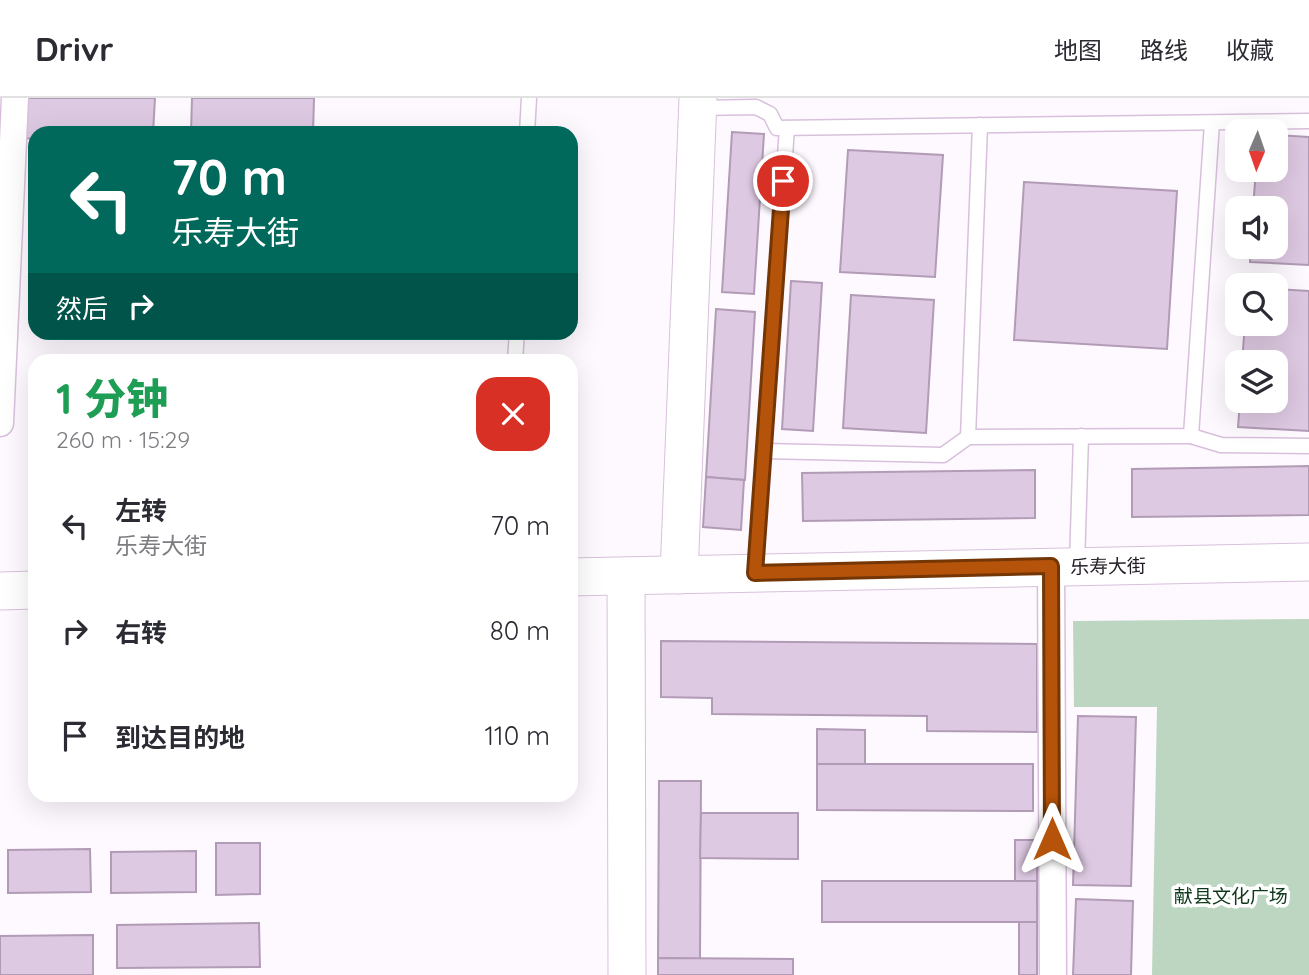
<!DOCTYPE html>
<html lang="zh">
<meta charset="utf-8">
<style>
:root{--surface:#fff;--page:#f7f7f7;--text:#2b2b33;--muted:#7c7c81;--line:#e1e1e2}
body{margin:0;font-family:Quicksand,"Noto Sans SC",sans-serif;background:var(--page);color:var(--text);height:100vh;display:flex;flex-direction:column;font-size:26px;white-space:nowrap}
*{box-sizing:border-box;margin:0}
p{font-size:23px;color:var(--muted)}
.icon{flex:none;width:38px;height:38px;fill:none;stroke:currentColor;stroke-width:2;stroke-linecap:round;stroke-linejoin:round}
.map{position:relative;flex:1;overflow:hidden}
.drawer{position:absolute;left:28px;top:256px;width:550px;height:448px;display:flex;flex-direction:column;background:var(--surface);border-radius:21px;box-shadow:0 7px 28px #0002}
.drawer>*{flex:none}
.top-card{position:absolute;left:28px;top:28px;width:550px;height:214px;border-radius:21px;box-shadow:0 7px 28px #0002;background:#00695c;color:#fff;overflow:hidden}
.needle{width:46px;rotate:182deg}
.fabs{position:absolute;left:1225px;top:21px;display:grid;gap:14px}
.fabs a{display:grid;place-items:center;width:63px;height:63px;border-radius:14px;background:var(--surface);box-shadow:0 7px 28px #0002;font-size:35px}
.pin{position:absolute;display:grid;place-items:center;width:60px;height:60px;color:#fff;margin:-30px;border:4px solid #fff;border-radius:50%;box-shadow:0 2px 7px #0007}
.me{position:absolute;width:77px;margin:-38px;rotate:0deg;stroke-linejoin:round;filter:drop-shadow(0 0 5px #0008)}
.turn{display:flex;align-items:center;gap:24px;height:147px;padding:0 28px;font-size:32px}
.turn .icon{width:91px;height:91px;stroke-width:2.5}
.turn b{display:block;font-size:49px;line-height:60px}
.then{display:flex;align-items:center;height:66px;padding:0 28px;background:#0003;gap:14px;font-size:26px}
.round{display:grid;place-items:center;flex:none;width:74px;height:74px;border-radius:21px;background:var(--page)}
.summary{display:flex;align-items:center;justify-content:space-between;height:119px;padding:0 28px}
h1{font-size:42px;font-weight:800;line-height:52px;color:#1e9e55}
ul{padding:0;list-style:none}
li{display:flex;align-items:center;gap:21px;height:105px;padding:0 28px}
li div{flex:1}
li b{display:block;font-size:26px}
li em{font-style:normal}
header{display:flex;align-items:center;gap:42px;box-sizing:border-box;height:98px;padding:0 35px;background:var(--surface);border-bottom:2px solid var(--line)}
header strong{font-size:33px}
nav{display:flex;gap:38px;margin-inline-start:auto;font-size:24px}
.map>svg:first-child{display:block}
.green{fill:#bdd6c1}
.building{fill:#dec9e2;stroke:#b29bb6;stroke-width:2}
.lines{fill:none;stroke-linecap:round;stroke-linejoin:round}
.lane-casing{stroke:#d8c0dc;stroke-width:17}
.street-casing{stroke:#d8c0dc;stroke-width:29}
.secondary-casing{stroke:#d8c0dc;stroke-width:39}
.lane{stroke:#fff;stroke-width:14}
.street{stroke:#fff;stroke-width:26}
.secondary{stroke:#fff;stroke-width:37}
.route-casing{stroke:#753606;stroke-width:18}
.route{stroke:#b45309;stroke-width:12}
.labels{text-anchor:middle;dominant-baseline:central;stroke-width:7;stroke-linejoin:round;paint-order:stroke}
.street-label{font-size:19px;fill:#221a24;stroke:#fff}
.park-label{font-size:19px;fill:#0e391b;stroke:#fff}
</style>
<header>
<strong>Drivr</strong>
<nav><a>地图</a><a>路线</a><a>收藏</a></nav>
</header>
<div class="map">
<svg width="1309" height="877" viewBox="0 0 1309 877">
<rect width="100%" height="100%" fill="#fef9ff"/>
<polygon class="green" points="1309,521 1309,877 1152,877 1157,609 1074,609 1073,523"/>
<g class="building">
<polygon points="25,0 155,0 153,35 35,35 35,41 23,40"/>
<polygon points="192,0 314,0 313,35 191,35"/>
<polygon points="732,34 764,36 754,196 722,194"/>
<polygon points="1276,37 1309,39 1309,167 1250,164 1251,149 1276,149 1276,110 1253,110 1256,72 1276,72"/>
<polygon points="848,52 943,57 935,179 840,174"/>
<polygon points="1024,84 1177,93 1167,251 1014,242"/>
<polygon points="791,183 822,185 813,333 782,331"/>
<polygon points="1276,191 1309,193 1309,333 1238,329 1240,303 1276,303 1276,264 1242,264 1245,226 1276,226"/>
<polygon points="851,197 934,202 926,335 843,330"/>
<polygon points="716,211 755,214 745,382 706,379"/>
<polygon points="1309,368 1309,417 1132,419 1132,371"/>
<polygon points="1035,372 1035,420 803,423 802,375"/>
<polygon points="706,379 744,382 741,432 703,429"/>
<polygon points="661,543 1037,546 1037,634 927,633 927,618 712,616 712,600 661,599"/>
<polygon points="1078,618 1136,619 1131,788 1073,787"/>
<polygon points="817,631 865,632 865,666 817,666"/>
<polygon points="817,666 1033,666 1033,713 817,712"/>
<polygon points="659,683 701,683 700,861 658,860"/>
<polygon points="701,715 798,715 798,761 700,760"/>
<rect x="1015" y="742" width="22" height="41"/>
<polygon points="216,745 260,745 260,796 216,797"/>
<polygon points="90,751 91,794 8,795 8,752"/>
<polygon points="196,753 196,794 111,795 111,754"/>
<rect x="822" y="783" width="215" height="41"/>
<polygon points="1076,801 1133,803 1131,877 1073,877"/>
<rect x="1019" y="824" width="18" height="53"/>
<polygon points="259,825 260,869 117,870 117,827"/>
<polygon points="93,837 93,877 0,877 0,838"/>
<polygon points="658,860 793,861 793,877 658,877"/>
</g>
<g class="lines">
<g class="lane-casing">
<g id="lane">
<polyline points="698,10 756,9 770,16 777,30 1309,23"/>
<polyline points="980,27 968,339 1191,338 1212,25"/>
<polyline points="527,35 529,0"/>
<polyline points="515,262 517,234"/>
<polyline points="1191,338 1221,347 1309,348"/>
<polyline points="764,353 943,357 968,339"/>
<polyline points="1077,467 1081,338"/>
<polyline points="755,473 787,30"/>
</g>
</g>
<g class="street-casing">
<g id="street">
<polyline points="0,325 15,0"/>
<polyline points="1051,469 1053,877"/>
</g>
</g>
<g class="secondary-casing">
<g id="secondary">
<polyline points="679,477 698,0"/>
<polyline points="626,478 627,877"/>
<polyline points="570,479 1309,464"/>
<polyline points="0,493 35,492"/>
</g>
</g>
<use href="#lane" class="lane"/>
<use href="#street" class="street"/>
<use href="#secondary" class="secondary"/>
</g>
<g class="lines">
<g class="route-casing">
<polyline id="route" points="783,83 755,475 1051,468 1052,741"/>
</g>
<use href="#route" class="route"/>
</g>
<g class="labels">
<g class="street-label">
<text transform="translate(1108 468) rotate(-1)">乐寿大街</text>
</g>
<g class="park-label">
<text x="1231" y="798">献县文化广场</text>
</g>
</g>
</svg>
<div class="fabs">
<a><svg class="needle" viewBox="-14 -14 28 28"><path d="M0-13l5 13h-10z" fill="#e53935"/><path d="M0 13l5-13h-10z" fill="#7c7c81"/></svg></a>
<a><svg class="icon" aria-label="sound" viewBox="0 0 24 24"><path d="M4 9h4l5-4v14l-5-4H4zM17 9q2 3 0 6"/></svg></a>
<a><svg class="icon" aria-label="search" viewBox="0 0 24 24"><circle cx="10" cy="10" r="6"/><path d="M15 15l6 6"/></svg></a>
<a><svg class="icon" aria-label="layers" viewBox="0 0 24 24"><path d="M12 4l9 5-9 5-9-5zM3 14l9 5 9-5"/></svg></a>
</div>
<div class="pin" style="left:783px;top:83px;background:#d93025"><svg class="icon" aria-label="arrive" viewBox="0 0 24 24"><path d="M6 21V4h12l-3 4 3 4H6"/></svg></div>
<svg class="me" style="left:1052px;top:741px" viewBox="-20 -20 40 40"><path d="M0-17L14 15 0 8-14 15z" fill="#b45309" stroke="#fff" stroke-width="4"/></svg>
<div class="top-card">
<div class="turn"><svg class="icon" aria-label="left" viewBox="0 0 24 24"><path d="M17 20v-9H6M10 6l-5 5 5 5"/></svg><div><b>70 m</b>乐寿大街</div></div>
<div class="then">然后<svg class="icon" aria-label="right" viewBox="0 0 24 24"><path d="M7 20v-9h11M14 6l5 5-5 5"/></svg></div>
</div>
<section class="drawer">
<div class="summary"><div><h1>1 分钟</h1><p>260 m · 15:29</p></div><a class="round" style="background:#d93025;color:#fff"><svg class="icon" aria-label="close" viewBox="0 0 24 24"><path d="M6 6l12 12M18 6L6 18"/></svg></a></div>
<ul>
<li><svg class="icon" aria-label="left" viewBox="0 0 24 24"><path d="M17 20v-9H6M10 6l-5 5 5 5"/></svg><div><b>左转</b><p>乐寿大街</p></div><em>70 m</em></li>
<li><svg class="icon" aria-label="right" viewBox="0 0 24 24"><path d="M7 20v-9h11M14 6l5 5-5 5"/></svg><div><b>右转</b></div><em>80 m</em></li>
<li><svg class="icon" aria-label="arrive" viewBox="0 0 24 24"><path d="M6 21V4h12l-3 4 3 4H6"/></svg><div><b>到达目的地</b></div><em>110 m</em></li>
</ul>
</section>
</div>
